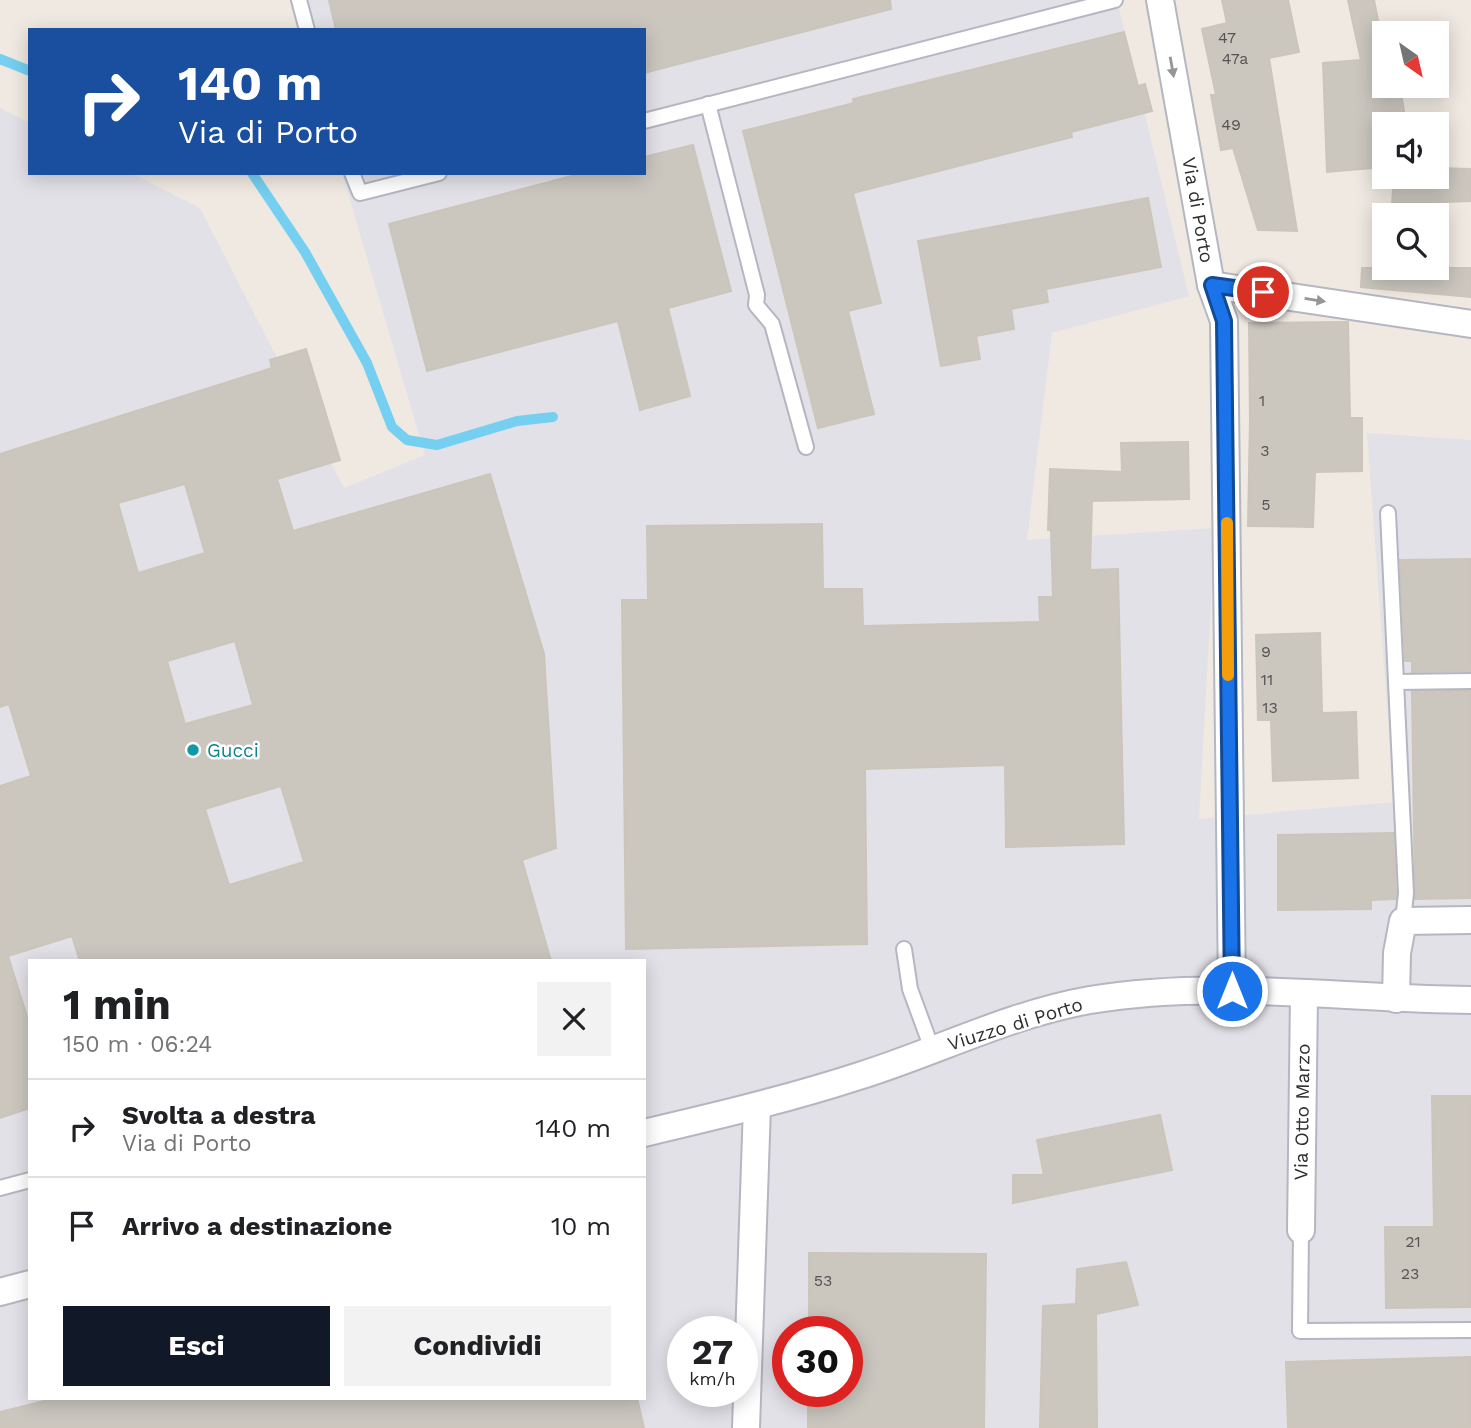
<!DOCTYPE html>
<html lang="it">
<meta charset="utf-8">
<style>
:root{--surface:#fff;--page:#f2f2f2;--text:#202124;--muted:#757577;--line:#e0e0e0;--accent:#111827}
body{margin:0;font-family:"Work Sans",sans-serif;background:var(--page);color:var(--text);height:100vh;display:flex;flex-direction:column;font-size:26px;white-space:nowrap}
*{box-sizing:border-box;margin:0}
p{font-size:23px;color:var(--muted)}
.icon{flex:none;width:38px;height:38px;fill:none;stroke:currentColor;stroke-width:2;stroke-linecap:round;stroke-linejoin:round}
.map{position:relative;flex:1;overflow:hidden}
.panel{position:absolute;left:28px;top:959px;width:618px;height:441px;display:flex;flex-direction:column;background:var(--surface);border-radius:0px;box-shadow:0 4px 18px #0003}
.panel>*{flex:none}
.guide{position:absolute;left:28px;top:28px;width:618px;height:147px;border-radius:0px;box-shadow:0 4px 18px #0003;background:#1a4fa0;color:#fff;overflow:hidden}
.needle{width:46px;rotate:146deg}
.controls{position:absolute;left:1372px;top:21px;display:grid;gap:14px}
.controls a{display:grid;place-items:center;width:77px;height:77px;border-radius:0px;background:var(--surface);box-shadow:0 4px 18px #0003;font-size:35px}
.speed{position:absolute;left:667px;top:1316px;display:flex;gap:14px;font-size:35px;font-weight:700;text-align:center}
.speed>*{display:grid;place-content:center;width:91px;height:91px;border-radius:50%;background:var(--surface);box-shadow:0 4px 18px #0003;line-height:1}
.speed small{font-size:18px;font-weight:400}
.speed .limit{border:10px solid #d22;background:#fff;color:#111}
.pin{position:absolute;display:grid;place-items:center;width:60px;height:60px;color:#fff;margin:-30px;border:4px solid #fff;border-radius:50%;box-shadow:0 2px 7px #0007}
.me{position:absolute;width:77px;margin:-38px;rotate:0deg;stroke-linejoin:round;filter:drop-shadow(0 0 5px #0008)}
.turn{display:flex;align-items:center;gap:24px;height:147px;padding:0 35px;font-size:32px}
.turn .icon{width:91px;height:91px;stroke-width:2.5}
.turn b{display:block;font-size:49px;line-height:60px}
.round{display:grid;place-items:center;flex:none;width:74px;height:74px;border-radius:0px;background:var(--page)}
.summary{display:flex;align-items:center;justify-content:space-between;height:119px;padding:0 35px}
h1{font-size:42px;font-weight:700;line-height:52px}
.primary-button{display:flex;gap:14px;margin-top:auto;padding:14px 35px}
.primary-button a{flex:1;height:80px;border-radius:0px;background:var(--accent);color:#fff;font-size:28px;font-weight:700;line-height:80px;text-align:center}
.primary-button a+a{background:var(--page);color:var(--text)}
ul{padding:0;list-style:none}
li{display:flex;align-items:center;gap:21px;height:98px;padding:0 35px;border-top:2px solid var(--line)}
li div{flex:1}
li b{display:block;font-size:26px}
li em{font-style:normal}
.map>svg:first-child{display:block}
.industrial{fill:#e3e1e8;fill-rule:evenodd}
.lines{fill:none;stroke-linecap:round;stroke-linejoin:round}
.stream{stroke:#75cff0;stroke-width:10}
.building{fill:#cbc7bf;stroke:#cbc5ba;stroke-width:2;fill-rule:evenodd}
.service-casing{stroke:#b4b7c1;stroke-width:18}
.minor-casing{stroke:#b4b7c1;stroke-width:30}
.service{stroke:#fff;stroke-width:14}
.minor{stroke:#fff;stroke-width:26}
.oneway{fill:#969696}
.route-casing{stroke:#114b97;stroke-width:18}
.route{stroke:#1a73e8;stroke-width:12}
.slow{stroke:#f59e0b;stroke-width:12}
.culture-dot{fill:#0f9aa8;stroke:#fff;stroke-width:2.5}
.labels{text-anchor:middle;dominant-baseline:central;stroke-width:5;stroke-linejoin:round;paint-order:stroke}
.number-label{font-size:16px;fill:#555452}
.street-label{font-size:19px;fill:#2e2e2e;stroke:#fff}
.culture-label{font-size:19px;fill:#0d838f;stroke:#fff;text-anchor:start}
</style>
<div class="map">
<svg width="1471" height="1428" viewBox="0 0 1471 1428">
<rect width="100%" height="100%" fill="#efe9e1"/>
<path class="industrial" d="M290,0H1117L1189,296L1052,333L1027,540L1215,528L1199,819L1394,802L1367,433L1471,440V1428H0V108L30,123V173H131L200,208L344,488L425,455L342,173H644V30H299ZM30,961H644V1398H30ZM682,1332H742V1391H682ZM788,1332H847V1391H788Z"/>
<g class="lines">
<g class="stream">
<polyline points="0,59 30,71"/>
<polyline points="252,173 305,252 367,363 392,427 407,440 437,445 517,421 553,417"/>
</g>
</g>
<g class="building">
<polygon points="329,0 890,0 891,9 644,73 644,30 336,30"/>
<polygon points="1222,0 1288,0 1299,52 1269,58 1297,231 1258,230 1233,148 1221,150 1211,95 1216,95 1202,29 1227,23"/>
<polygon points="1348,0 1374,0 1384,50 1384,86 1400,86 1406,124 1384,124 1384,167 1327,172 1323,63 1361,60"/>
<polygon points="1124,32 1138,86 1145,84 1152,111 1071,132 1072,137 853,193 881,303 848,311 874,414 818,428 743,131 854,103 853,99"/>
<polygon points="693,145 731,291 668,308 690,396 640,410 618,321 427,371 389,224 583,173 644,173 644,157"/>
<polygon points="1437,168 1471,169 1471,201 1392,204 1394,177 1437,177"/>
<polygon points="1148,198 1161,267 1046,289 1048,302 1011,309 1014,329 976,336 980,359 941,366 918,241"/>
<polygon points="1362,268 1471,268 1471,297 1361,287"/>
<polygon points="1348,322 1350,418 1362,418 1362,471 1315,472 1313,527 1248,526 1250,420 1249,323"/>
<path d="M306,349L340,460L277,479L293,531L490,474L544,654L556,848L522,860L551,961H80L72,936L8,956L30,1026V1108L0,1118V786L31,776L9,704L0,707V454L272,368L270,360ZM185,484L205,553L138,573L118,503ZM235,641L253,705L185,724L167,661ZM281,786L304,862L229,885L205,809Z"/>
<polygon points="1188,442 1189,499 1092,501 1090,570 1118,569 1124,844 1006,847 1005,765 865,769 867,944 626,949 622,600 648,600 647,526 822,524 823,589 862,589 863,626 1040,622 1039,597 1053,597 1051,530 1048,530 1050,469 1122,472 1121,443"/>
<polygon points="1471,559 1471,671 1412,672 1412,661 1405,661 1400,560"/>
<polygon points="1320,633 1322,713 1356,712 1358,778 1273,781 1271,720 1258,720 1256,635"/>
<polygon points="1412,691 1471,691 1471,898 1415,899"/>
<polygon points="1394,833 1396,899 1371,900 1371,909 1278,910 1278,835"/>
<polygon points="1432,1096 1471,1096 1471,1307 1386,1308 1385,1227 1434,1227"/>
<polygon points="1160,1115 1172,1170 1013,1203 1013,1175 1044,1175 1037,1140"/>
<polygon points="809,1253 986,1254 984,1428 808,1428 808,1391 847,1391 847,1332 809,1332"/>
<polygon points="1126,1262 1138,1305 1096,1314 1097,1428 1040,1428 1043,1306 1076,1304 1077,1269"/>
<polygon points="1471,1357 1471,1428 1288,1428 1286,1362"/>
<polygon points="56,1398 637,1398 644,1428 0,1428 0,1412"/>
</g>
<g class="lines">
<g class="service-casing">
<g id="service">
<polyline points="299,0 307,30"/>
<polyline points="708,104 757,295 756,305 772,324 806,447"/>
<polyline points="644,121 1115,0"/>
<polyline points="352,173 360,193 439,173"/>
<polyline points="1388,513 1396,682"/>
<polyline points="1403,921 1406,893 1396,682 1471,681"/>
<polyline points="904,949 910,989 932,1049"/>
<polyline points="0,1188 30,1180"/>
<polyline points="1301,1230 1300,1331 1471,1330"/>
</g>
</g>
<g class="minor-casing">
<g id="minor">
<polyline points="1160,0 1211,285 1471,324"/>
<polyline points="1211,285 1224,321 1232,991"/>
<polyline points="1396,999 1397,953 1403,921 1471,920"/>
<path d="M644,1133C716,1116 788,1099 859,1076C936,1052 1010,1014 1090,1000C1215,979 1345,999 1471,1000"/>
<polyline points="1301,1230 1304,994"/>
<polyline points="0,1292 30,1284"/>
<polyline points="746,1428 757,1106"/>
</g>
</g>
<use href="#service" class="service"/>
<use href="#minor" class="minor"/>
</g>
<defs><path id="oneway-solid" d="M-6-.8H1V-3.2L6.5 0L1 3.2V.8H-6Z" transform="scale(1.75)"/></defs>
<g class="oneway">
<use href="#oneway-solid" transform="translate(1172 67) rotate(80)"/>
<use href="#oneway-solid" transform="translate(1315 300) rotate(9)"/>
</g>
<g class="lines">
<g class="route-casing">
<polyline id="route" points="1232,991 1224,321 1212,285 1263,292"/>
</g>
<use href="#route" class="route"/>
<polyline class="slow" points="1227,523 1228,675"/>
</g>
<circle class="culture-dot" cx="193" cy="750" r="7"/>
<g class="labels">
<g class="number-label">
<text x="1227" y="37">47</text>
<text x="1235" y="58">47a</text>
<text x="1231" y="124">49</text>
<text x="1262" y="400">1</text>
<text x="1265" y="450">3</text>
<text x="1266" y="504">5</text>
<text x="1266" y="651">9</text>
<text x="1267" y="679">11</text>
<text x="1270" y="707">13</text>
<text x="1413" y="1241">21</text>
<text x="1410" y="1273">23</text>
<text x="823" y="1280">53</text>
</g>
<g class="street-label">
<text transform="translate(1198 210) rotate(80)">Via di Porto</text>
<text transform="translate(1015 1024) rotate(-17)">Viuzzo di Porto</text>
<text transform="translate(1302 1112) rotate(-89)">Via Otto Marzo</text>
</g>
<g class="culture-label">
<text x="207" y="750">Gucci</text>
</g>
</g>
</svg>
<div class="controls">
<a><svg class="needle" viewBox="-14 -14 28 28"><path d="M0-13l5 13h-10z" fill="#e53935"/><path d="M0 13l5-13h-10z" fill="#757577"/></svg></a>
<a><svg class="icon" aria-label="sound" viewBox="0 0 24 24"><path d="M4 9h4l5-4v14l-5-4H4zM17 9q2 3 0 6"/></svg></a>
<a><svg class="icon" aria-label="search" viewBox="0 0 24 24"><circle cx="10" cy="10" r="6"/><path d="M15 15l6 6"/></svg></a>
</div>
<div class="speed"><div>27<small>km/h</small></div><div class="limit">30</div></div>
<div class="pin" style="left:1263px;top:292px;background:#d93025"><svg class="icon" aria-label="arrive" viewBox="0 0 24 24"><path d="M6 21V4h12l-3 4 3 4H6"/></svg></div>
<svg class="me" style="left:1232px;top:991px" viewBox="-20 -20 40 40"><circle r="17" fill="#1a73e8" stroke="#fff" stroke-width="3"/><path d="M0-11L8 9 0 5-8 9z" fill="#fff"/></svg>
<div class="guide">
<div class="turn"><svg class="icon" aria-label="right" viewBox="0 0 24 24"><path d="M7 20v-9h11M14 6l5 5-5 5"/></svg><div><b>140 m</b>Via di Porto</div></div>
</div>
<section class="panel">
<div class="summary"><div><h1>1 min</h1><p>150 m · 06:24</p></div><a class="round"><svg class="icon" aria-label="close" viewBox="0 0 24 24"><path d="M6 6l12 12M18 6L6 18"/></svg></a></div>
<ul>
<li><svg class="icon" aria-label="right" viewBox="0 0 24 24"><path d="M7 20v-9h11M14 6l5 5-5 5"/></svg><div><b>Svolta a destra</b><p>Via di Porto</p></div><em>140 m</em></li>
<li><svg class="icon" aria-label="arrive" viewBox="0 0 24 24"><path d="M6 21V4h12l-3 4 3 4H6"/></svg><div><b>Arrivo a destinazione</b></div><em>10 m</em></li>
</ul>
<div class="primary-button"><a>Esci</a><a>Condividi</a></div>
</section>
</div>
